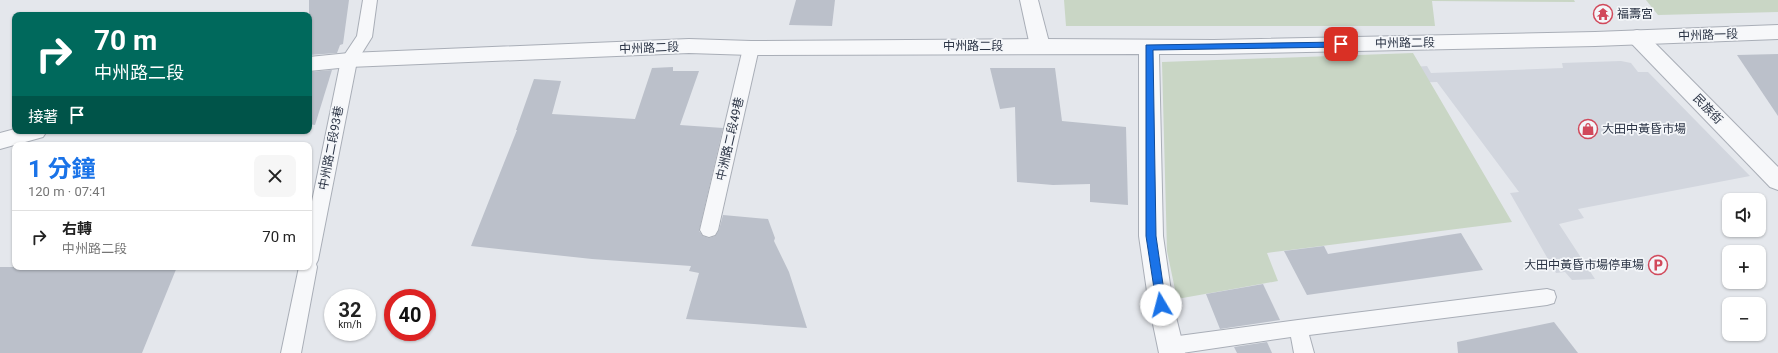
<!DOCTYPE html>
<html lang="zh-TW">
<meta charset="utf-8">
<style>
:root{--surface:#fff;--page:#f6f6f6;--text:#222;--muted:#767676;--line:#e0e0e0;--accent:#1a73e8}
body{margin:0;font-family:Roboto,"Noto Sans TC",sans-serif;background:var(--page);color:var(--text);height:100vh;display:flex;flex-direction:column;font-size:15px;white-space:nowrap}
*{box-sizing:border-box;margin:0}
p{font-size:13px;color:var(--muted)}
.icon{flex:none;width:22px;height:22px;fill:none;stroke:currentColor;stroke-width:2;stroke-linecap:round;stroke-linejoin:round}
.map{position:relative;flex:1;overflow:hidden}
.details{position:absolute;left:12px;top:142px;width:300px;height:128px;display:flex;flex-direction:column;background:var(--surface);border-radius:8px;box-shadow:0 1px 3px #0004}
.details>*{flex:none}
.banner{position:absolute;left:12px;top:12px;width:300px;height:122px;border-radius:8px;box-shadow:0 1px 3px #0004;background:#00695c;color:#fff;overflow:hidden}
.tools{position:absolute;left:1722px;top:193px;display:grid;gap:8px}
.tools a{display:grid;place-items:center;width:44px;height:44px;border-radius:8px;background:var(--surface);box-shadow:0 1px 3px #0004;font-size:20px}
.speed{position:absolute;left:324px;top:289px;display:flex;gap:8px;font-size:20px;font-weight:700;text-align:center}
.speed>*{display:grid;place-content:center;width:52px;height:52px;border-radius:50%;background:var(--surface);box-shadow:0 1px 3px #0004;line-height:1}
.speed small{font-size:10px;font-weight:400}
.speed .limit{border:6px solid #d22;background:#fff;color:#111}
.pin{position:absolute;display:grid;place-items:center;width:34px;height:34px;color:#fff;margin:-17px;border-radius:8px;box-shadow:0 2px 6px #0006}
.me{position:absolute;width:44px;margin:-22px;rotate:352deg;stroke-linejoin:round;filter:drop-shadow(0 0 3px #0008)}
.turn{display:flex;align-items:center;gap:14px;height:84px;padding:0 16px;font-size:18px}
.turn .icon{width:52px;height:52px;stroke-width:2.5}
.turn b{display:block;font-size:28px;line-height:34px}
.then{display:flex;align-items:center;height:38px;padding:0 16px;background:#0003;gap:8px;font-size:15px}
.round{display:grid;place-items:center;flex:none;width:42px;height:42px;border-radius:8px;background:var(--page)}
.head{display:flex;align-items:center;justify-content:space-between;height:68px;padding:0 16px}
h1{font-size:24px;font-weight:700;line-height:30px;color:var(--accent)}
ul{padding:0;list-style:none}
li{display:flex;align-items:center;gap:12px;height:52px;padding:0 16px;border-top:1px solid var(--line)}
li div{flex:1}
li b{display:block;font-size:15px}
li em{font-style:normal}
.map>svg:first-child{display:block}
.built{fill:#d2d6de}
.green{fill:#c9d6c5}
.building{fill:#bbc0ca}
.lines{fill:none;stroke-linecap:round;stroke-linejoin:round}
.service-casing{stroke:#a9aeb7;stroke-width:2}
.minor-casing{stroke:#a9aeb7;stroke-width:2}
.tertiary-casing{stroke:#a9aeb7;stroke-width:2}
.service{fill:#f7f8fa;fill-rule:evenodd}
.minor{fill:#f7f8fa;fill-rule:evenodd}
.tertiary{fill:#f7f8fa;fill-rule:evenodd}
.route{fill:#1a73e8;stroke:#114b97}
.labels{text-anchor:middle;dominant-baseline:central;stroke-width:3.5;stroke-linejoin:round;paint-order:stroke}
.poi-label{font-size:12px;fill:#2b3445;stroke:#f4f6f9;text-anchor:start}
.street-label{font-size:12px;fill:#2b3445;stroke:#f4f6f9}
</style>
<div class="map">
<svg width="1778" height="353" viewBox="0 0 1778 353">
<rect width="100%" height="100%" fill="#e4e7ec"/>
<polygon class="built" points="1621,61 1631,63 1638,72 1648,72 1750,176 1578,209 1584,218 1559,224 1595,279 1572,280 1565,272 1556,273 1510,193 1519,192 1437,82 1407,83 1398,68 1427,66 1431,73 1563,68 1562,63"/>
<g class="green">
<polygon points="1064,0 1574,0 1575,2 1432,1 1435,26 1066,26"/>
<polygon points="1646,0 1778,0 1778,12 1658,15"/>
<polygon points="1413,53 1512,222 1267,253 1278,281 1177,299 1167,251 1162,62"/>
</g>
<g class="building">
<polygon points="309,0 349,0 343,44 340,45 337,53 309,55"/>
<polygon points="796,0 835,0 832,26 789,25"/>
<polygon points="1778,54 1778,116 1737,55"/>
<polygon points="673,67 673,71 699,71 680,125 723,128 699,231 703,236 709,238 715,236 719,230 723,215 768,219 775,238 774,241 789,272 807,328 686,319 699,273 689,271 691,266 592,259 471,246 517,130 516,130 534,79 561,81 552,114 635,119 652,68"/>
<polygon points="990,68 1055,68 1062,121 1126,127 1128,205 1090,202 1090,184 1053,185 1017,182 1015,107 1000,109"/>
<polygon points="332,70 315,125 309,124 309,72"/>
<polygon points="1461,233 1483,270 1307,295 1284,251 1324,246 1328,254"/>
<polygon points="0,267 177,267 142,353 0,353"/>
<polygon points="1263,284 1280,320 1220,329 1206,294"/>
<polygon points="1554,322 1578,353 1458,353 1457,342"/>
<polygon points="1267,342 1272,353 1237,353 1234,347"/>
</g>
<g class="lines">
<g class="service-casing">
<g id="service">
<polygon points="363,0 377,0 372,37 357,61 318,260 316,264 317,267 301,353 281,353 299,267 309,267 309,216 341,60 357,36"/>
<polygon points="751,43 756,44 759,48 718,230 715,235 709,237 703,235 700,230 743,48 746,44"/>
<polygon points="1547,289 1554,291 1556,297 1554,303 1547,305 1309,335 1314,353 1294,353 1291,337 1182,353 1167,353 1164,352 1161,346 1164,340 1171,337 1298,320"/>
</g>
</g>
<g class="minor-casing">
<g id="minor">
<polygon points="1020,0 1038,0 1050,46 1047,51 1040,53 1033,51 1030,46"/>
<polygon points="1637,30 1644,32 1778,167 1778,190 1770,187 1630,42 1627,37 1630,32"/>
</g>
</g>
<g class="tertiary-casing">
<g id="tertiary">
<polygon points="1778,25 1778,39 1595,46 1214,54 1159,54 1163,236 1173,305 1185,353 1159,353 1149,305 1139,236 1139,54 751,55 689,53 349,67 309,71 309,57 349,53 689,39 751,41 1040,39 1214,40 1595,32"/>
<polygon points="15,129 15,131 47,131 43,137 0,149 0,133"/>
</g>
</g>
<use href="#service" class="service"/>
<use href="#minor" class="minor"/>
<use href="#tertiary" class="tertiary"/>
</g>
<polygon class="route" points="1341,42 1345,44 1341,47 1153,50 1156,236 1166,305 1164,308 1161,309 1157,308 1146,236 1146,45"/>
<defs>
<g id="temple-ring" transform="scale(1)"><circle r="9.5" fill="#f4f6f9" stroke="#d1495b" stroke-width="1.5"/><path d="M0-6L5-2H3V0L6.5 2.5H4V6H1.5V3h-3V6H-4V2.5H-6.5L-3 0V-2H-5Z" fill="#d1495b"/></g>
<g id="shop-ring" transform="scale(1)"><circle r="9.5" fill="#f4f6f9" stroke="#d1495b" stroke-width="1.5"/><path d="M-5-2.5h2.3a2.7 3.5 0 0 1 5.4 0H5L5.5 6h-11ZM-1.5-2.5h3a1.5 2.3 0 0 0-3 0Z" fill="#d1495b"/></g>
<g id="parking-ring" transform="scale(1)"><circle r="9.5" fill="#f4f6f9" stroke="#d1495b" stroke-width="1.5"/><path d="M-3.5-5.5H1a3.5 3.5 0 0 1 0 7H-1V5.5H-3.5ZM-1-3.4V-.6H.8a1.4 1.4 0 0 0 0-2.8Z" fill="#d1495b"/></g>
</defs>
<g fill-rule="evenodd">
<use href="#temple-ring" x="1603" y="14"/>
<use href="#shop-ring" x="1588" y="129"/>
<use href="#parking-ring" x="1658" y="265"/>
</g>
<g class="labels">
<g class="poi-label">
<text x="1617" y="14">福壽宮</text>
<text x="1602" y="129">大田中黃昏市場</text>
<text x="1644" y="265" text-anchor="end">大田中黃昏市場停車場</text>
</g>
<g class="street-label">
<text transform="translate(1708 35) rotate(-2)">中州路一段</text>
<text transform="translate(1405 43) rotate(-1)">中州路二段</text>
<text x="973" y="46">中州路二段</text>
<text transform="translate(649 48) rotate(-2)">中州路二段</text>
<text transform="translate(1708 109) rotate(46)">民族街</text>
<text transform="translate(730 139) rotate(-77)">中洲路二段49巷</text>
<text transform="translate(331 148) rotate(-79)">中州路二段93巷</text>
</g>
</g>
</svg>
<div class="tools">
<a><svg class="icon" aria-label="sound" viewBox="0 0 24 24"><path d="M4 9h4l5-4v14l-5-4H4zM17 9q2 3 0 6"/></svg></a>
<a>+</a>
<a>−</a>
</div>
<div class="speed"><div>32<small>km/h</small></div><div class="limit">40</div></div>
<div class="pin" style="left:1341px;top:44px;background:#d93025"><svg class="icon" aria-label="arrive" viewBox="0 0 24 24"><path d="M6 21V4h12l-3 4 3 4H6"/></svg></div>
<svg class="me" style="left:1161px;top:305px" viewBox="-20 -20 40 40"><circle r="19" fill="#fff"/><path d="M0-13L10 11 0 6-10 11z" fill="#1a73e8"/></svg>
<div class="banner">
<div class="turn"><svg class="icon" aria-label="right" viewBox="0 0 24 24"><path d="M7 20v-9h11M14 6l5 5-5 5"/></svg><div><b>70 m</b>中州路二段</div></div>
<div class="then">接著<svg class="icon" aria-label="arrive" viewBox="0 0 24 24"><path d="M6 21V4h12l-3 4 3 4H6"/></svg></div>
</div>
<section class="details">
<div class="head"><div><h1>1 分鐘</h1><p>120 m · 07:41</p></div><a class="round"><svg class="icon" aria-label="close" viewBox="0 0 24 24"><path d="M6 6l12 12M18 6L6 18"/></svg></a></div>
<ul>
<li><svg class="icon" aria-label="right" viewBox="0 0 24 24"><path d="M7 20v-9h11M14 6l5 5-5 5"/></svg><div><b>右轉</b><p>中州路二段</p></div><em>70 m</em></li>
</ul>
</section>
</div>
